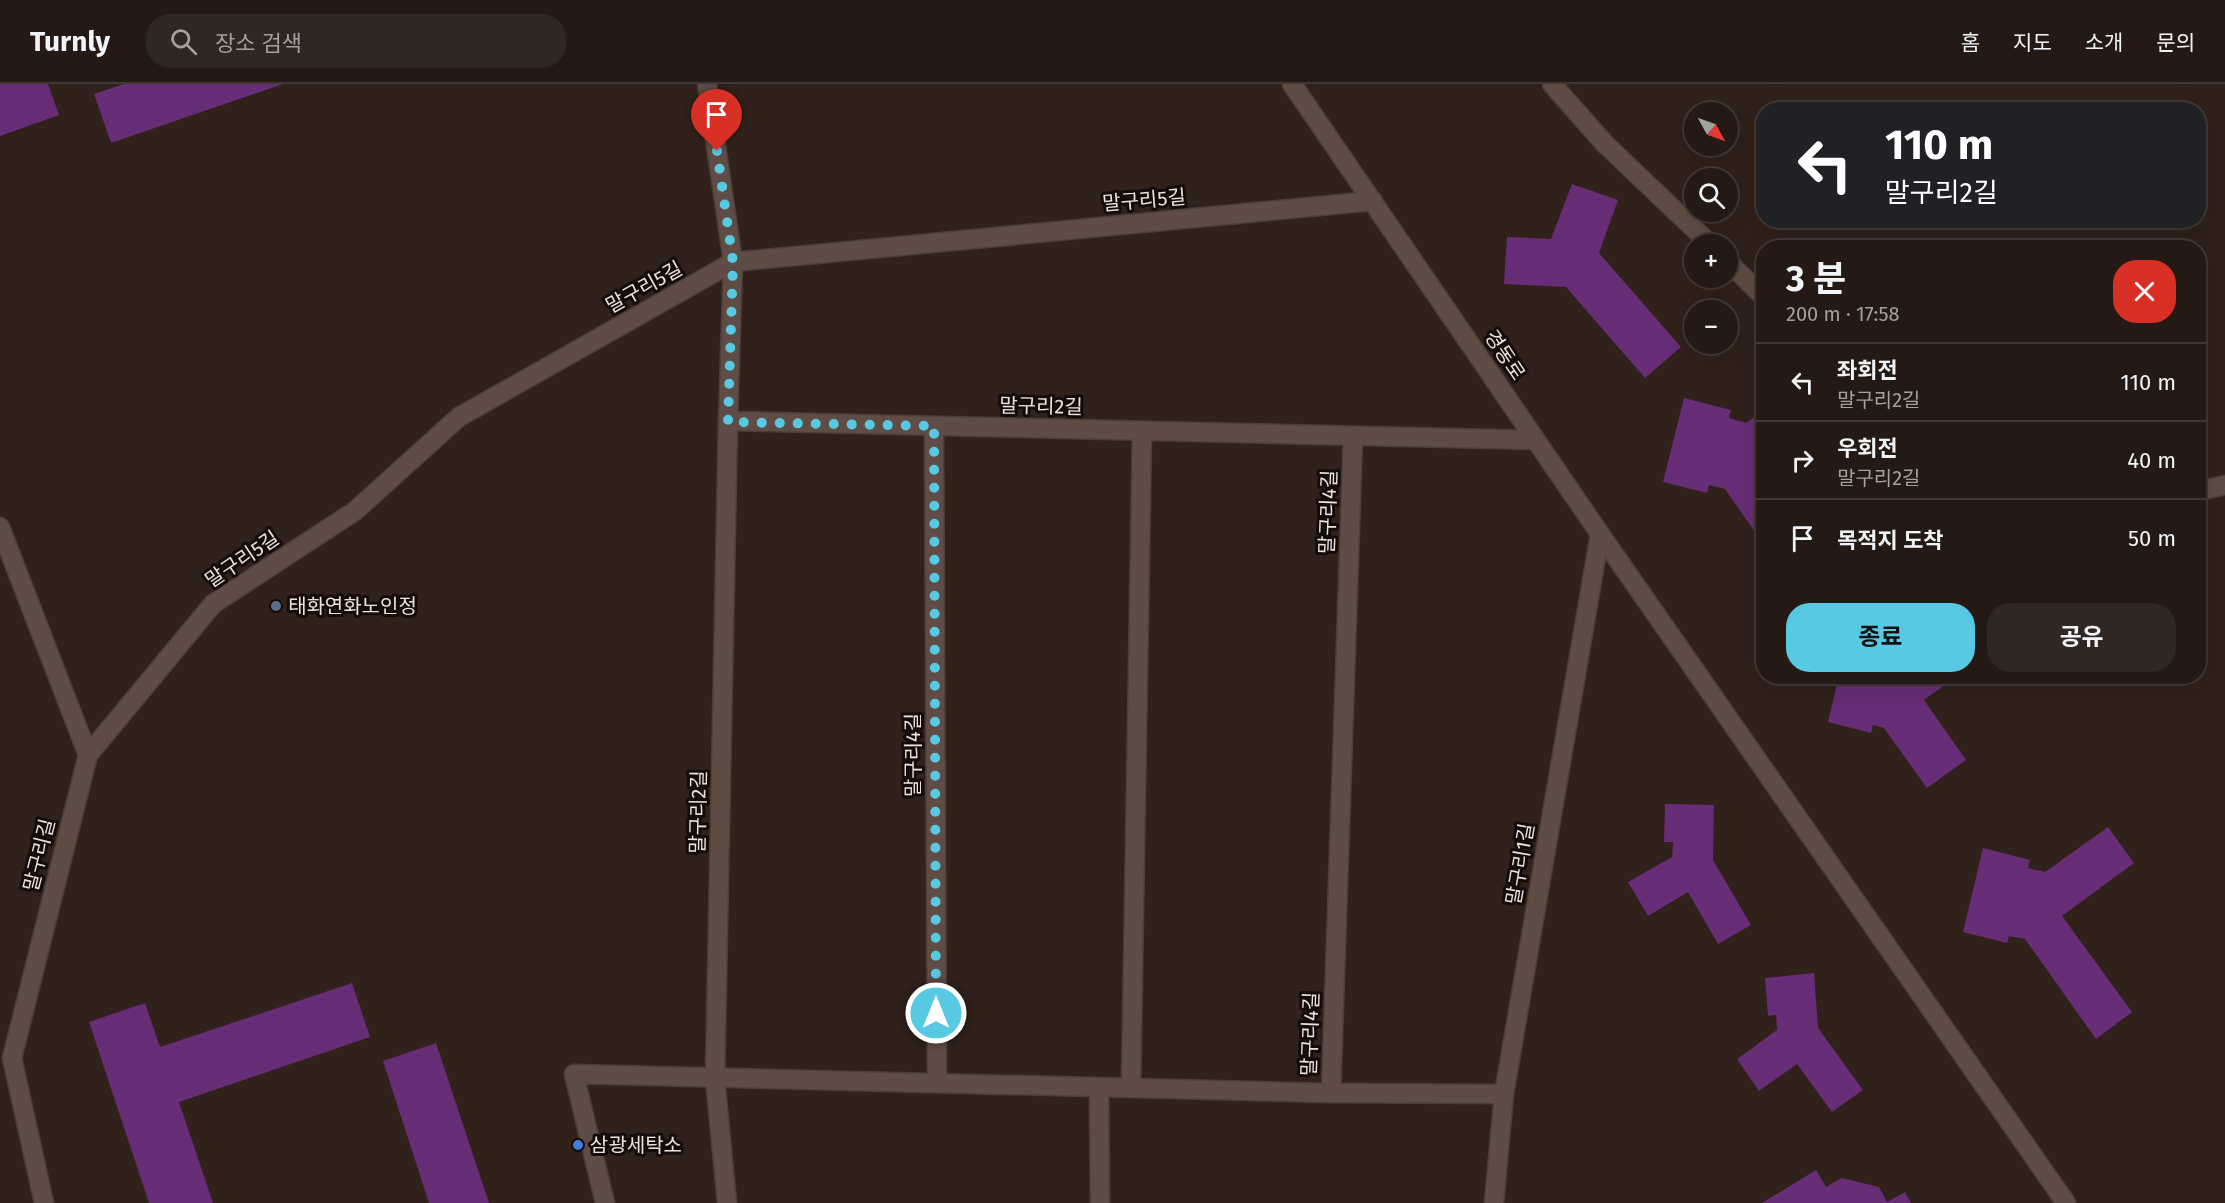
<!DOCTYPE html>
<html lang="ko">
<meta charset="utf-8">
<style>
:root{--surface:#241914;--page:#302622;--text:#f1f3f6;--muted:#a3a0a0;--line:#413834;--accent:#58c9e3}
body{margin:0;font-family:"Fira Sans","Noto Sans KR",sans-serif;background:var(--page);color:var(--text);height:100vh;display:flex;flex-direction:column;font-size:22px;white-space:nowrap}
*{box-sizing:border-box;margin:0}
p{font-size:20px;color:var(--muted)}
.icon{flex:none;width:33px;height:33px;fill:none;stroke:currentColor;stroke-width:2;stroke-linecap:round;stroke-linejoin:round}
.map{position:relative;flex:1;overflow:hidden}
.panel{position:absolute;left:1756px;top:156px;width:450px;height:444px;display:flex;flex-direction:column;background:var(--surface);border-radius:24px;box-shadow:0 6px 24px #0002,0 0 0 2px var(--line)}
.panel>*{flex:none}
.guide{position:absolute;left:1756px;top:18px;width:450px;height:126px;border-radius:24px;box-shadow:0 6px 24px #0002,0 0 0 2px var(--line);background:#202124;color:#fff;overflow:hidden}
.needle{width:39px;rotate:130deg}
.fabs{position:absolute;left:1684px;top:18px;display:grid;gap:12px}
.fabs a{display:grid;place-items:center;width:54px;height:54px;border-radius:50%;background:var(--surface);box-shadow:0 6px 24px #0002,0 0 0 2px var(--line);font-size:30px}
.pin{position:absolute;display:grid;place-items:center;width:51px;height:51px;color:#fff;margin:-62px -26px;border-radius:50% 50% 50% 0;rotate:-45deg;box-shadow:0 0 6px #0007}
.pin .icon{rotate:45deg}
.me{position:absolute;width:66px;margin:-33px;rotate:0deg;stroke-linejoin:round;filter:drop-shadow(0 0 4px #0008)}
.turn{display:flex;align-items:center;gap:21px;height:126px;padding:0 30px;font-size:27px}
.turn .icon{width:78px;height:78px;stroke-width:2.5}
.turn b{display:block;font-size:42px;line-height:51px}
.round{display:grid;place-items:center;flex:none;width:63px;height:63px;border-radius:24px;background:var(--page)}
.summary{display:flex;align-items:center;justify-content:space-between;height:102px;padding:0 30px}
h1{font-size:36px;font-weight:700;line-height:45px}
.action{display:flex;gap:12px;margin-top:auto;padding:12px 30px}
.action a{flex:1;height:69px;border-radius:24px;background:var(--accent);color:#111;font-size:24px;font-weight:700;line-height:69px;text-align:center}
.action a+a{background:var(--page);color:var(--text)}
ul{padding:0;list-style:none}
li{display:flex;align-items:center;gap:18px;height:78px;padding:0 30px;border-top:2px solid var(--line)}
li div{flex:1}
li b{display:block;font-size:22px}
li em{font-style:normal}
header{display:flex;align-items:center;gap:36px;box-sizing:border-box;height:84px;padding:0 30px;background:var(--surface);border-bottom:2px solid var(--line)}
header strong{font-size:28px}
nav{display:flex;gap:33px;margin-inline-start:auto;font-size:21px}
.search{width:420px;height:54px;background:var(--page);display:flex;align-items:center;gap:15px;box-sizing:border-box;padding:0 21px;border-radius:24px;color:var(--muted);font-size:22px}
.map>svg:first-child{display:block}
.building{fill:#672d76}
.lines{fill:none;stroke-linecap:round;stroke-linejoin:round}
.minor-casing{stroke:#4b3e39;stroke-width:21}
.minor{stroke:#5f4d45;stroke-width:18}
.route{stroke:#58c9e3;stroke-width:10;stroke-dasharray:0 18}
.service-dot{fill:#5c6f8a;stroke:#130c09;stroke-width:2}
.shop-dot{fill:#3f7fe0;stroke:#130c09;stroke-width:2}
.labels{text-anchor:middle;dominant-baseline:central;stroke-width:6;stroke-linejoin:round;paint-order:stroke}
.street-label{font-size:20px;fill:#ece1dc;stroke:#130c09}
.poi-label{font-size:20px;fill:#ece1dc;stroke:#130c09;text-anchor:start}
</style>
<header>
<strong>Turnly</strong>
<div class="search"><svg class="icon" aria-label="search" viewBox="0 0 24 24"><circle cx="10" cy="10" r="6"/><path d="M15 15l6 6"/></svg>장소 검색</div>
<nav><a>홈</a><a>지도</a><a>소개</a><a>문의</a></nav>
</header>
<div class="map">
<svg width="2225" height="1119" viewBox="0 0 2225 1119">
<rect width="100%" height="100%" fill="#30211a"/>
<g class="building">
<polygon points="0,0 48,0 59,31 0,52"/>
<polygon points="124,0 283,0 111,59 94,10"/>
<polygon points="1572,100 1618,116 1599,169 1681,263 1645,294 1566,203 1504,200 1507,153 1551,155"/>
<polygon points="1684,314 1731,326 1729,334 1746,339 1764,326 1764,381 1759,384 1764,391 1764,461 1725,405 1709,401 1707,409 1663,398"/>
<polygon points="1839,592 1957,592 1924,616 1966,676 1927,704 1884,644 1873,641 1871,649 1828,638"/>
<polygon points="1665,720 1714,721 1713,776 1751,841 1718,860 1688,808 1648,832 1628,798 1672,773 1673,758 1664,758"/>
<polygon points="2108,743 2134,779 2062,832 2132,928 2096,955 2025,855 2009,852 2007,859 1963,848 1983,764 2030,776 2028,784 2045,788"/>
<polygon points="1814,889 1818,944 1863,1006 1832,1028 1797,980 1759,1007 1737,975 1777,946 1776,931 1768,932 1765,894"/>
<polygon points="352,899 370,953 179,1018 213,1119 149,1119 89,938 145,919 160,963"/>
<polygon points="436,959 489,1119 429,1119 383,977"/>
<polygon points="1816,1086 1826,1103 1842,1094 1879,1103 1887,1118 1905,1108 1911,1119 1762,1119"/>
</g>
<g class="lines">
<g class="minor-casing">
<g id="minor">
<polyline points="707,0 733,178 728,337 715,994 727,1119"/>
<polyline points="1292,0 1600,450 2066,1119"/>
<polyline points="1552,0 1604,59 1710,160"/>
<polyline points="1728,178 1764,213"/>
<polyline points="728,337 1535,356"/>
<polyline points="934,343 937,999"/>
<polyline points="2199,407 2225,401"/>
<polyline points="0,443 88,671 12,974 44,1119"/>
<polyline points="88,671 213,520 355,427 459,333 733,178 1373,117"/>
<polyline points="1099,1003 1100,1119"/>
<polyline points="1131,1004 1142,347"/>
<polyline points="1331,1009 1353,352"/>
<polyline points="605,1119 574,990 1331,1009 1504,1010"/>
<polyline points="1494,1119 1504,1010 1600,450"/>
</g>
</g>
<use href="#minor" class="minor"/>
</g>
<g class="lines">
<polyline class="route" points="717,67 733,178 728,338 934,342 936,929"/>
</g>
<circle class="service-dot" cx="276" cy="522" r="6"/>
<circle class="shop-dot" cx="578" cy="1061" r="6"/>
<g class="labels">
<g class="street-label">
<text transform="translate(1144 116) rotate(-5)">말구리5길</text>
<text transform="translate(644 203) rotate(-29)">말구리5길</text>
<text transform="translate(1505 271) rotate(56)">경동로</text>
<text transform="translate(1041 322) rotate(1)">말구리2길</text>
<text transform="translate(1328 428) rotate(-88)">말구리4길</text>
<text transform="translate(242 475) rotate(-34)">말구리5길</text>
<text transform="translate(913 671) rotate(-90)">말구리4길</text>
<text transform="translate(698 728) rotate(-89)">말구리2길</text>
<text transform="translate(39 771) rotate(-76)">말구리길</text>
<text transform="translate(1520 780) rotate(-80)">말구리1길</text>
<text transform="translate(1310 950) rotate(-88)">말구리4길</text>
</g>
<g class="poi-label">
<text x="288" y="522">태화연화노인정</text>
<text x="590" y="1061">삼광세탁소</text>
</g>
</g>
</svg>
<div class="fabs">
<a><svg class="needle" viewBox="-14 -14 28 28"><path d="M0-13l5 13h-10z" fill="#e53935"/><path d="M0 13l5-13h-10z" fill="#a3a0a0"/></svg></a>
<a><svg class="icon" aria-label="search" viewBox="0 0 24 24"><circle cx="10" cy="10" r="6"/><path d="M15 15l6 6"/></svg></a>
<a>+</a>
<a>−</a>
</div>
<div class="pin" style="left:717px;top:67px;background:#d93025"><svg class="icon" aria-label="arrive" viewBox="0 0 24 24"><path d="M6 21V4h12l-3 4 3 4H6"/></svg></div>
<svg class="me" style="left:936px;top:929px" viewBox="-20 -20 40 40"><circle r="17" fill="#58c9e3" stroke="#fff" stroke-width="3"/><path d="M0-11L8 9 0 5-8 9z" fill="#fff"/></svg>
<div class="guide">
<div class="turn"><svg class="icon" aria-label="left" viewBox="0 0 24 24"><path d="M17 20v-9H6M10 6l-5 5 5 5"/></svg><div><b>110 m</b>말구리2길</div></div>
</div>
<section class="panel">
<div class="summary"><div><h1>3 분</h1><p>200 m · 17:58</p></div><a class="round" style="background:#d93025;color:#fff"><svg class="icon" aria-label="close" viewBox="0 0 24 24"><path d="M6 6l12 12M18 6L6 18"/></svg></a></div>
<ul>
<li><svg class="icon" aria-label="left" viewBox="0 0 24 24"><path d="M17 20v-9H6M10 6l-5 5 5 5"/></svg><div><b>좌회전</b><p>말구리2길</p></div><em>110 m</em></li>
<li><svg class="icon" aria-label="right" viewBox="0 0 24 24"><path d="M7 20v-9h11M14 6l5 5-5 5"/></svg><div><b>우회전</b><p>말구리2길</p></div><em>40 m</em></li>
<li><svg class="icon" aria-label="arrive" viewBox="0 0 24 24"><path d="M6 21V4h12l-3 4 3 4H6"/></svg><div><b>목적지 도착</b></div><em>50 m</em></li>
</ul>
<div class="action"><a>종료</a><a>공유</a></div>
</section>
</div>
